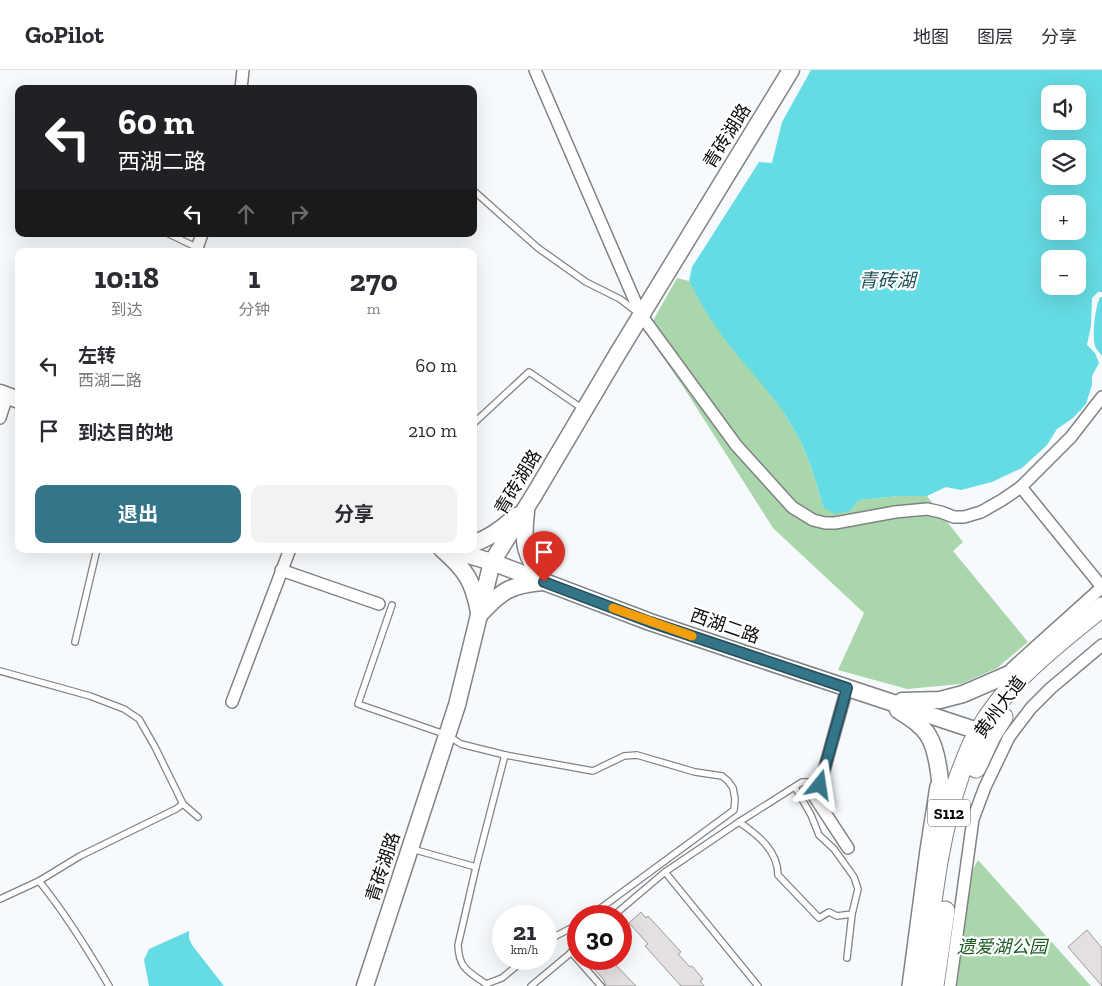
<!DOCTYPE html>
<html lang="zh">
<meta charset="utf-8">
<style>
:root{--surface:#fff;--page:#f2f2f3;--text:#2b2b33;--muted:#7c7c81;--line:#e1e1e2;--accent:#357589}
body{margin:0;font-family:"Zilla Slab","Noto Sans SC",serif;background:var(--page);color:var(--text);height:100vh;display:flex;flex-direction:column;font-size:19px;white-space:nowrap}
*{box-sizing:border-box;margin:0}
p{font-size:16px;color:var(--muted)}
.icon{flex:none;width:28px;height:28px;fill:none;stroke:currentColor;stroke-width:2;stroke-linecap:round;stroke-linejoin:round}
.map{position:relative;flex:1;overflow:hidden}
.drawer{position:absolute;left:15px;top:178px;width:462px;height:305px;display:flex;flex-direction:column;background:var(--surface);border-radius:10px;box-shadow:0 5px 20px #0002}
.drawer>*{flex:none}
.banner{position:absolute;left:15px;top:15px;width:462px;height:152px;border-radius:10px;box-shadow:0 5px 20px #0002;background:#202124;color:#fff;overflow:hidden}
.controls{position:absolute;left:1041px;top:15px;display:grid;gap:10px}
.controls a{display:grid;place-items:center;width:45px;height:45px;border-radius:10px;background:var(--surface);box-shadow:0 5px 20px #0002;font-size:25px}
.speed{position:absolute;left:492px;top:835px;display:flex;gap:10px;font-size:25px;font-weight:700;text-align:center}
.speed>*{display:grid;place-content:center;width:65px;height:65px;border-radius:50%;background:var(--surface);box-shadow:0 5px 20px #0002;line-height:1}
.speed small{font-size:12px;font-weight:400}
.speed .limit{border:8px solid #d22;background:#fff;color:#111}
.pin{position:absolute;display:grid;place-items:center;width:42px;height:42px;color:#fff;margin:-51px -21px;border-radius:50% 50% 50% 0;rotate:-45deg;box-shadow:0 0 5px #0007}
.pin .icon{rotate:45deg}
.me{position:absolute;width:55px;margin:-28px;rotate:15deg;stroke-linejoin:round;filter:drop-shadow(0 0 4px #0008)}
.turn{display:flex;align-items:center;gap:18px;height:105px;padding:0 20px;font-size:22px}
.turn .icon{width:65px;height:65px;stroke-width:2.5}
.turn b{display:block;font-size:35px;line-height:42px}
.lanes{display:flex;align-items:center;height:48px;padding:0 20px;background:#0003;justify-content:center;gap:25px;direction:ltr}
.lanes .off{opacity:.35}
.eta{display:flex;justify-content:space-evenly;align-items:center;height:85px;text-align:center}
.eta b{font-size:30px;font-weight:700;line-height:35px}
.button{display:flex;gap:10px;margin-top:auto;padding:10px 20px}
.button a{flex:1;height:58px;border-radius:10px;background:var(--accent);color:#fff;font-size:20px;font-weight:700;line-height:58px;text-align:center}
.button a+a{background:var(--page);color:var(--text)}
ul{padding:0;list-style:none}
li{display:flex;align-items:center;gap:15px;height:65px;padding:0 20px}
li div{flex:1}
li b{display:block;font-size:19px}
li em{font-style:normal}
header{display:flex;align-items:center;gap:30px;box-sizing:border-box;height:70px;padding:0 25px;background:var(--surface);border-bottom:1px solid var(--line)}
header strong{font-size:24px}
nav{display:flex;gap:28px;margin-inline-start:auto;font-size:18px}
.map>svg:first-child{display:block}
.green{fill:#aad6ab}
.water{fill:#65dbe3;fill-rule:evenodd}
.building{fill:#e4e0e1;stroke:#9e9a9c}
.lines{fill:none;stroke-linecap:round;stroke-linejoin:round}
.lane-casing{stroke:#808285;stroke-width:8}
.street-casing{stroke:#808285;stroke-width:14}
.secondary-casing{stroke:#808285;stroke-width:19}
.primary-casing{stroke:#808285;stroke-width:21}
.lane{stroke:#fff;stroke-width:5.5}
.street{stroke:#fff;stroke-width:11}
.secondary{stroke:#fff;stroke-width:16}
.primary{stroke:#fff;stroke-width:19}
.route-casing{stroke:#224c59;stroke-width:12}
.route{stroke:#357589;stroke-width:9}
.slow{stroke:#f59e0b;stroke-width:9}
.labels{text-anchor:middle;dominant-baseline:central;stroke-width:4.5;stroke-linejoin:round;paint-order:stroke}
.shield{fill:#fff;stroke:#545455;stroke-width:1}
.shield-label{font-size:16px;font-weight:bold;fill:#0b0b0c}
.street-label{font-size:18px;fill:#0b0b0c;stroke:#fff}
.park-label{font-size:18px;font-style:italic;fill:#1b5b22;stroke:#fff}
.water-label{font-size:19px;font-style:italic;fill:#1f5356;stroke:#fff}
</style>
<header>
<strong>GoPilot</strong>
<nav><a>地图</a><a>图层</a><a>分享</a></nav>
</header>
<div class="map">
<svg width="1102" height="916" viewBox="0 0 1102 916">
<rect width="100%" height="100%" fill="#f7fafd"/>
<g class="green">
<path d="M677,208L689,211C716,264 762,304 792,356C807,380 816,410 823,437L850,441L859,430L899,426H927L963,472L953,481L1028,572L997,598L961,614L907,619L838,600L864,543L773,458L684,318L646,263Z"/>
<polygon points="978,790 1091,916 957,916 970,805"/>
</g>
<g class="water">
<path d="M811,0H1102V222H1098L1092,228L1091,256L1087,275L1095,283L1099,293L1092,306V315L1086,334L1073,348L1057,359L1047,375L1022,398L992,412L961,420L946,417L927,426H899L859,430L850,441L835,444L823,437C816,410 807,380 792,356C776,328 753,305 734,281C716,259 701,235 689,211L692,197L759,92L772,93L782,52ZM1050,24H1078V51H1050ZM1050,79H1078V106H1050ZM1050,134H1078V161H1050ZM1050,189H1078V216H1050Z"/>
<path d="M1100,227H1102V286C1100,283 1096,279 1095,276C1092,263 1095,239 1100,227Z"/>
<polygon points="189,861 189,868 192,875 224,916 149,916 144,890 149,879"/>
</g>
<g class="building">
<polygon points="641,842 646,848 648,846 681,882 678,884 690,897 692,896 703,909 700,911 704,916 681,916 645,876 648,874 629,853"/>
<polygon points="1087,860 1102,878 1102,916 1068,877"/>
<polygon points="585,889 610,889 636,916 606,916 604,910"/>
</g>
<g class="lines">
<g class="lane-casing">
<g id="lane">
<polyline points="474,121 538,178 586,212 620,229 637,242"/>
<polyline points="169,164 198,178"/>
<polyline points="474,353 529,302 583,339"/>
<polyline points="392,535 358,634 447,665 461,674 505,685 593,701 624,686 637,685 695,702 722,706 728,711 733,718 735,729 734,740 590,846"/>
<polyline points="75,572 97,479"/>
<polyline points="0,601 90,626 124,639 139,649 155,677 183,734 198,747"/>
<path d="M739,752C758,765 778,781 778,805L819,848L829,842L837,846L852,844L858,819L854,807L834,779L819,765L811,745L795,717"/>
<path d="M412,779L476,797L458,875C459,899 468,901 486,914L502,908L525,889"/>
<polyline points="476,797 505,685"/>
<polyline points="665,802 758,916"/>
<path d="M39,811C66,844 88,880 109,916"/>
<polyline points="0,829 39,811 80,786 176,739 183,734"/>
<polyline points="613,846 665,802 739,752 802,712 810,712 820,715"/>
<polyline points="546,871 579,854"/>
<polyline points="571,882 601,916"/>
<polyline points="847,888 852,844"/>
<polyline points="531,916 579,876"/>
</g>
</g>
<g class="street-casing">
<g id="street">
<polyline points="535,0 641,245 736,375 792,437 813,450 825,453 835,453 895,442 927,439 941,442 954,447 964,447 981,442 1002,430 1021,417"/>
<polyline points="241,19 243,0"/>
<polyline points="196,181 202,164"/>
<polyline points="1102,327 1071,367 1021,417 1102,517"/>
<polyline points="0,348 7,326"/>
<polyline points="281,500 379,534"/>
<polyline points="1011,599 1102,517"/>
<polyline points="847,618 820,715 814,726 848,778"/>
<polyline points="232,632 290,479"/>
<polyline points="908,916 926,780 936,716"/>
<polyline points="950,916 973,749 985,717 1009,667 1031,638 1051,618 1102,575"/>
</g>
</g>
<g class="secondary-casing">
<g id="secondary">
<polyline points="0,323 19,330"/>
<path d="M526,442C522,474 525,485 544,512"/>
<path d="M474,473C490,468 503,458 516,446"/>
<path d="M442,479C466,500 473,511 479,542"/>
<polyline points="448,479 492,492 650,552 745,584 990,665"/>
<path d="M480,544C501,521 510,515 542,512"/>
<polyline points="902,631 940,630 963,624 1030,595"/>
<path d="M898,640C909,647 921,654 928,665C941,685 941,730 944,754"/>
<polyline points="365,916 457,635 492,492 534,425 618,283 791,0"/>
</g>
</g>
<g class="primary-casing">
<g id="primary">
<polyline points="976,698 991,666 1003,647"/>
<path d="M921,916C931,845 936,772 960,704C966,690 970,676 978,663C1007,610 1057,574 1102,537"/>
<polyline points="934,916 945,841"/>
</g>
</g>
<use href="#lane" class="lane"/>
<use href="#street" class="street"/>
<use href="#secondary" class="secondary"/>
<use href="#primary" class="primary"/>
</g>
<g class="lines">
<g class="route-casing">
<polyline id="route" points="544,512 650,552 847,618 820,715"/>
</g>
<use href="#route" class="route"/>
<polyline class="slow" points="613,538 692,566"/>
</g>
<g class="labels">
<rect class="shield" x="928" y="729.5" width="42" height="27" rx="4"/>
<g class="shield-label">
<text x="949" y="743">S112</text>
</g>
<g class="street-label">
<text transform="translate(727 66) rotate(-58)">青砖湖路</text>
<text transform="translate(518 412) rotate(-59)">青砖湖路</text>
<text transform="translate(725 556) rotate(19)">西湖二路</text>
<text transform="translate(1000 637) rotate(-53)">黄州大道</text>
<text transform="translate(383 797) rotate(-72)">青砖湖路</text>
</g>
<g class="park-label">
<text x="1002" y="877">遗爱湖公园</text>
</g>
<g class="water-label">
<text x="887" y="210">青砖湖</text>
</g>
</g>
</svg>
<div class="controls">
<a><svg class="icon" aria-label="sound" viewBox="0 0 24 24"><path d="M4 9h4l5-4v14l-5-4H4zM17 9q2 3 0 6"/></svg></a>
<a><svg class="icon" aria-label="layers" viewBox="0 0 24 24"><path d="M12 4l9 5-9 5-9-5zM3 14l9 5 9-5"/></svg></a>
<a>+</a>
<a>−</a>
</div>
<div class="speed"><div>21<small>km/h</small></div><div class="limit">30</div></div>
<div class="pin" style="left:544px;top:512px;background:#d93025"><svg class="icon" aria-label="arrive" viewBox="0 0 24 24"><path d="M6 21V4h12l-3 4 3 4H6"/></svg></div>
<svg class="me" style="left:820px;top:715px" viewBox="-20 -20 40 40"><path d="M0-17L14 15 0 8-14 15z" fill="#357589" stroke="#fff" stroke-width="4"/></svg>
<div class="banner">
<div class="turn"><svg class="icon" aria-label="left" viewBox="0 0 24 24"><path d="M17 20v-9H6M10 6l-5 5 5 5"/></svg><div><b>60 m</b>西湖二路</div></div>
<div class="lanes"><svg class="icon" aria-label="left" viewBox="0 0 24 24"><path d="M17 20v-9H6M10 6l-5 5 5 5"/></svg><svg class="icon off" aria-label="ahead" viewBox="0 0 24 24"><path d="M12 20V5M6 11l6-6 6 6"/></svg><svg class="icon off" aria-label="right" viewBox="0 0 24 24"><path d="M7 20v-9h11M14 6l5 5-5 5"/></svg></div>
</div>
<section class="drawer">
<div class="eta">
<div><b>10:18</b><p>到达</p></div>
<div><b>1</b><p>分钟</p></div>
<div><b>270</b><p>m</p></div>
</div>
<ul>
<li><svg class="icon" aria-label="left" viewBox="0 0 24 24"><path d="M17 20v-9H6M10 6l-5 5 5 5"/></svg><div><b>左转</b><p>西湖二路</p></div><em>60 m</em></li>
<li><svg class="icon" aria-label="arrive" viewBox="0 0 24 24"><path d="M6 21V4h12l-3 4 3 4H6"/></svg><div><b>到达目的地</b></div><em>210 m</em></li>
</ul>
<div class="button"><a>退出</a><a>分享</a></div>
</section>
</div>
